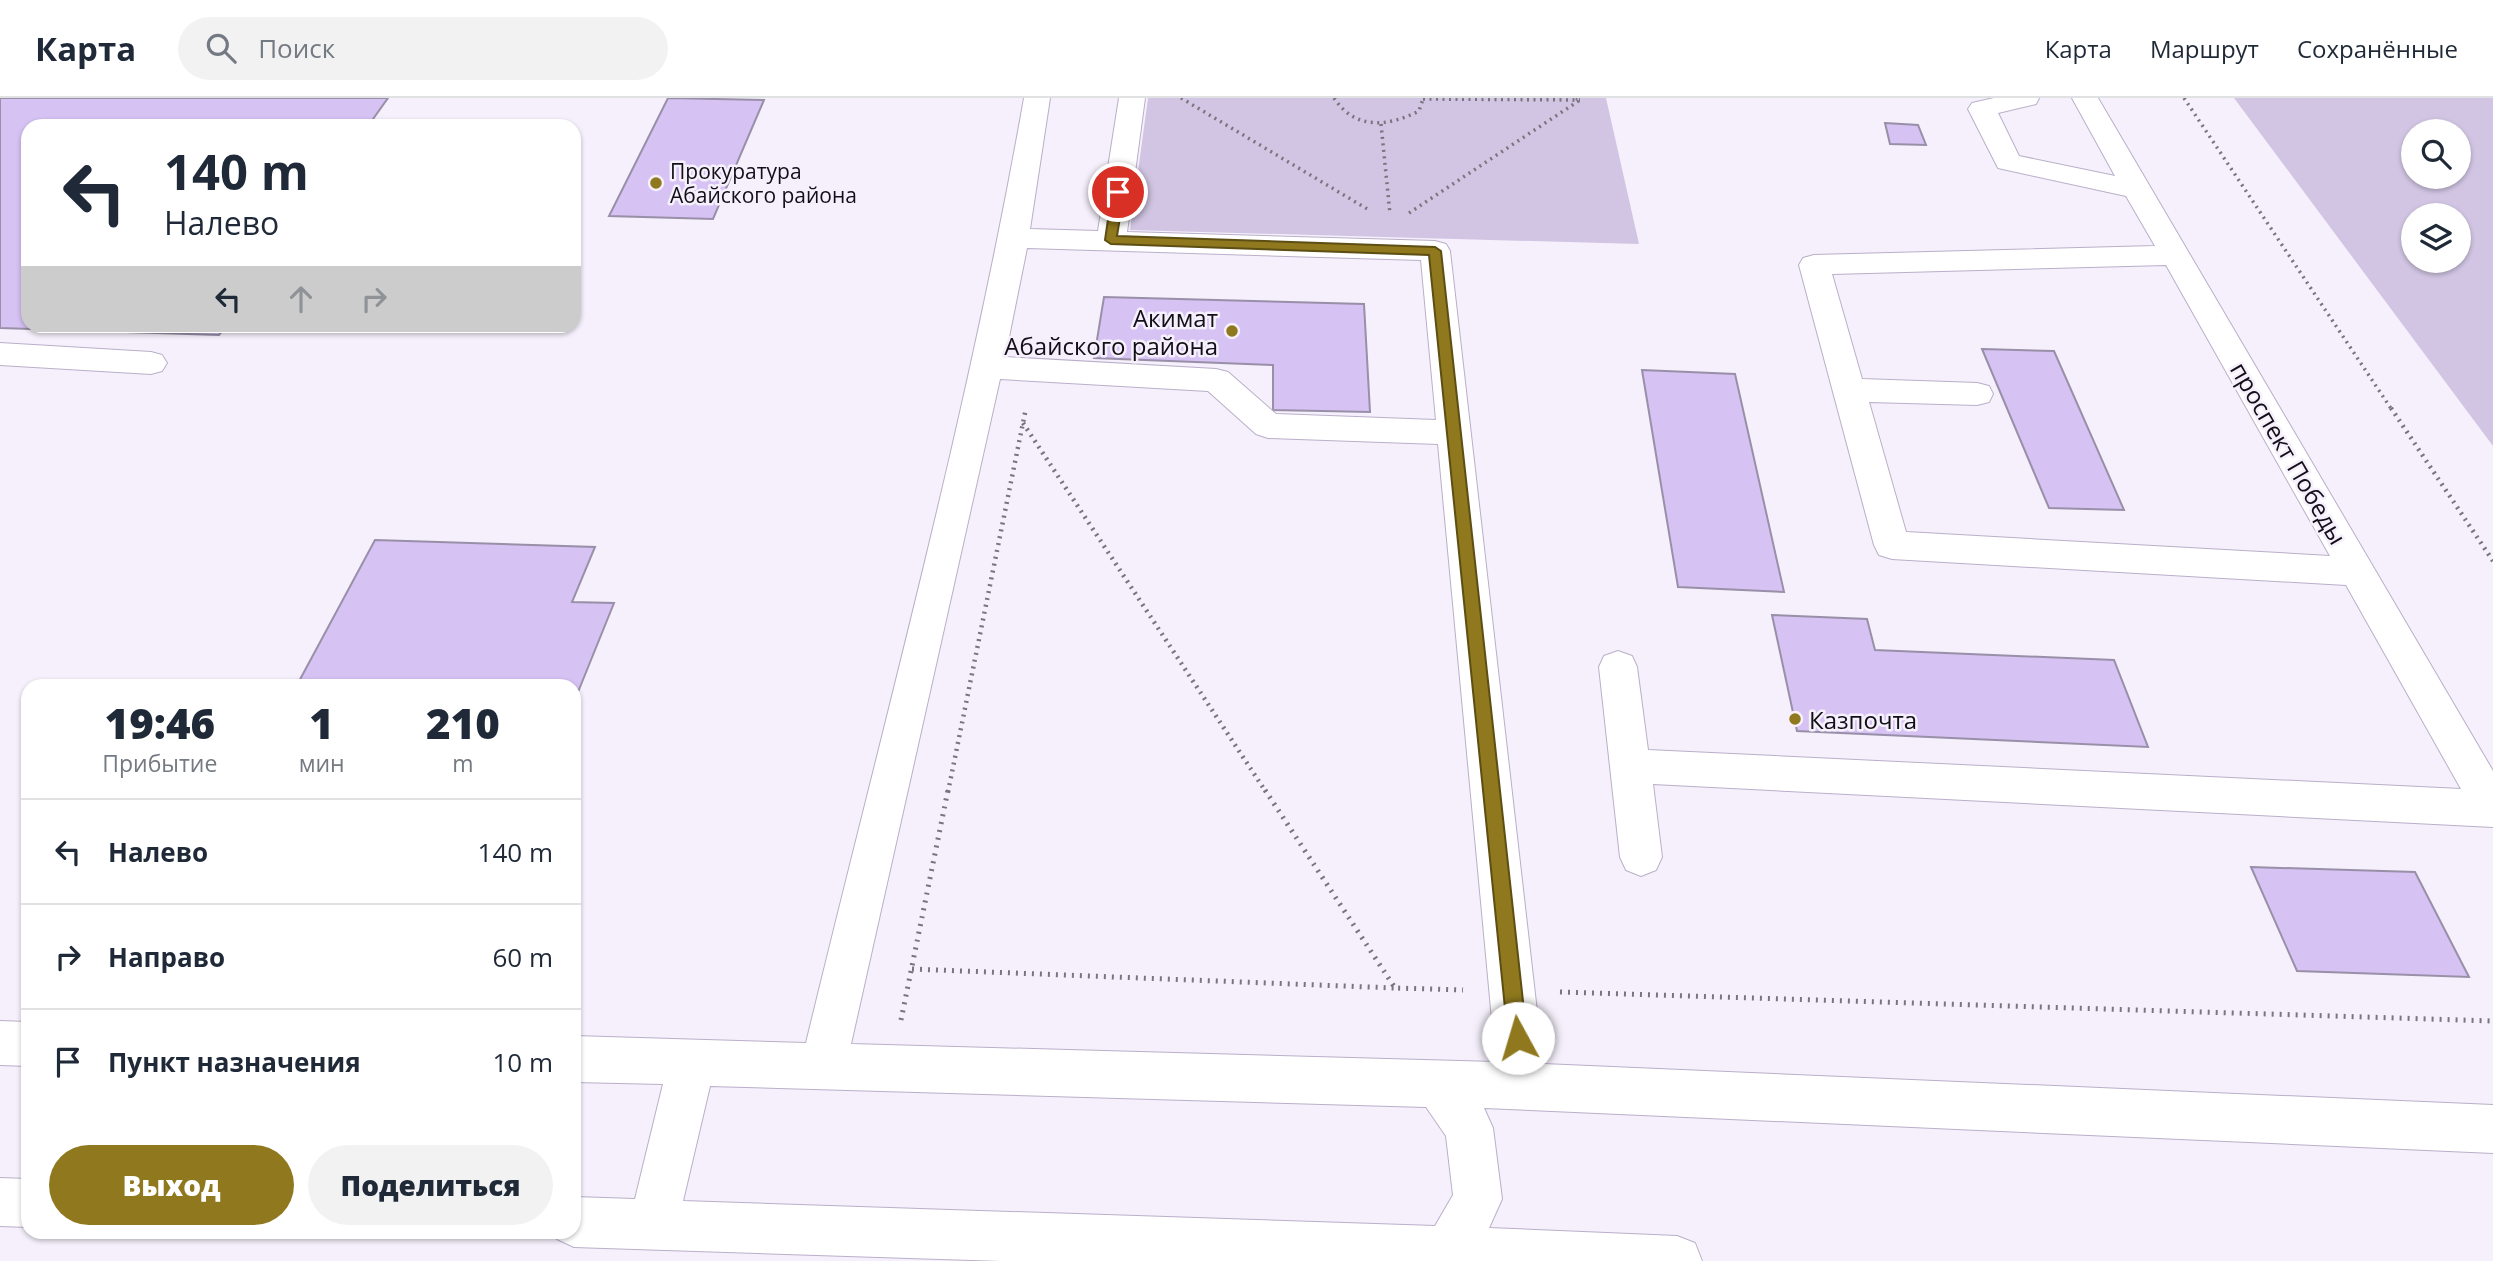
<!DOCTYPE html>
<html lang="ru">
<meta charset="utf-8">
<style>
:root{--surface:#fff;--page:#f2f2f3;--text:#1f2937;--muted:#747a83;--line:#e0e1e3;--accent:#8f781d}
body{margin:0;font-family:"Open Sans",sans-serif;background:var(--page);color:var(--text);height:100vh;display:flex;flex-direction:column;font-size:26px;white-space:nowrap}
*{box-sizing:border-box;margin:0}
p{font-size:23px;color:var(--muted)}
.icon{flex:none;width:38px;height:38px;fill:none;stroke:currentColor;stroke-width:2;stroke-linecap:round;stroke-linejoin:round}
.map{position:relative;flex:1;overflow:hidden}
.drawer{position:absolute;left:21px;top:581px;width:560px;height:560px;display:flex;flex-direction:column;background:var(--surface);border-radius:21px;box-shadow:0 2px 5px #0004}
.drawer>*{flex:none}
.top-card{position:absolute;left:21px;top:21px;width:560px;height:214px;border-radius:21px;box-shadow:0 2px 5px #0004;background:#fff;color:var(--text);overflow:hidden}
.tools{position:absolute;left:2401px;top:21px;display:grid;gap:14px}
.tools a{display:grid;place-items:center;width:70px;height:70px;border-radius:50%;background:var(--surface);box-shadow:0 2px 5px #0004;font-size:35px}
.pin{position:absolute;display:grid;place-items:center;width:60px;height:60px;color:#fff;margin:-30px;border:4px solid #fff;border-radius:50%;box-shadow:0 2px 7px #0007}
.me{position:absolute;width:77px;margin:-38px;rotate:354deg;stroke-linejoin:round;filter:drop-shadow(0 0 5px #0008)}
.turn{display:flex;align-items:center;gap:24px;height:147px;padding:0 28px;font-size:32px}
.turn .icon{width:91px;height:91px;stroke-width:2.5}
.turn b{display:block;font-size:49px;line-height:60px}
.lanes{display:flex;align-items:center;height:66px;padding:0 28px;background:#0003;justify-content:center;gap:35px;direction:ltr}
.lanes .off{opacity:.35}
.eta{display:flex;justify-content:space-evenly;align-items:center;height:119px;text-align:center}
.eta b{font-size:42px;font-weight:800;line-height:49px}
.action{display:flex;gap:14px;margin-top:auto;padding:14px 28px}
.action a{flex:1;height:80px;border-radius:42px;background:var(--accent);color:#fff;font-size:28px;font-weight:800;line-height:80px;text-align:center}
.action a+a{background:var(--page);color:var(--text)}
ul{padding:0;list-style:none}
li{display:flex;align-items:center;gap:21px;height:105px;padding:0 28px;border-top:2px solid var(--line)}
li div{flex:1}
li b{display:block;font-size:26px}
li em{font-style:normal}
header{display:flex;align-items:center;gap:42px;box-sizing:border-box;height:98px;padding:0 35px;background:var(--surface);border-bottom:2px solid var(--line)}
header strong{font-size:33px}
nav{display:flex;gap:38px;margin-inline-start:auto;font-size:24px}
.search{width:490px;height:63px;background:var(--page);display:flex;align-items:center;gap:18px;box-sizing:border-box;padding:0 24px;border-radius:38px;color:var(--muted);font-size:26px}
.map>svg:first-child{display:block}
.green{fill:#d1c5e3;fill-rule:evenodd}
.building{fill:#d6c2f3;stroke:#998fa8;stroke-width:2}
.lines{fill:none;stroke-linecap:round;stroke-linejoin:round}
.minor-casing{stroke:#baafc9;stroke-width:2}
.path-far2{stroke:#79747e;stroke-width:3.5;stroke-dasharray:2 4.5;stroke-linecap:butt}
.path-far1{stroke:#79747e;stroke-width:4.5;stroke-dasharray:2 5;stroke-linecap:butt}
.path{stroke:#79747e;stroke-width:5;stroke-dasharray:2 6;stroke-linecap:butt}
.minor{fill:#fff;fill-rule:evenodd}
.route{fill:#8f781d;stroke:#5d4e13;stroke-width:2}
.poi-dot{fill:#8f781d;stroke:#f5f0fb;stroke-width:2.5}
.labels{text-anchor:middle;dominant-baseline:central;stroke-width:5;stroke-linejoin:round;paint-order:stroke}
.far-poi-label{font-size:21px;fill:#130f18;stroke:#f5f0fb;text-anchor:start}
.poi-label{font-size:24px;fill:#130f18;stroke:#f5f0fb;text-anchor:end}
.street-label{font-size:24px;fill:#130f18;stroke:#f5f0fb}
</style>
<header>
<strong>Карта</strong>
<div class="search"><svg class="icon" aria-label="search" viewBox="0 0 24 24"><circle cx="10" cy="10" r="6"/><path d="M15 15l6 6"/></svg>Поиск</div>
<nav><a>Карта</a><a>Маршрут</a><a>Сохранённые</a></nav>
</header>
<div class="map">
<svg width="2493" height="1163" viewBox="0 0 2493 1163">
<rect width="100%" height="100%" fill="#f5f0fb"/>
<g class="green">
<polygon points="1148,0 1606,0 1639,146 1130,132"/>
<path d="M2234,0H2493V348ZM2413,33H2459V79H2413ZM2413,117H2459V163H2413Z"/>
</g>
<g class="building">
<polygon points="0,0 388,0 368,28 28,28 28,228 226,228 219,237 0,230"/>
<polygon points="668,0 764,2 713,121 609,118"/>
<polygon points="1885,25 1918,27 1926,47 1890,46"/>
<polygon points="1104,199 1364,206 1370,314 1273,312 1273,267 1094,260"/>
<polygon points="1982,251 2054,253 2124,412 2049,410"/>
<polygon points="1642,272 1735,276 1784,494 1678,489"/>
<polygon points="375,442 595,449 572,504 614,505 574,604 574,588 297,587"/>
<polygon points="1772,517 1867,521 1875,552 2114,562 2148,649 1797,633"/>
<polygon points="2251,769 2415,774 2469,879 2297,873"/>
</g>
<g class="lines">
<g class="minor-casing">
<g id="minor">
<path d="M1024,0H1050L1030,131L1098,133L1119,0H1145L1127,134L1435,143L1446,146L1450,153L1543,966L2493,1007V1055L1484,1010L1493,1030L1502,1101L1489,1130L1677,1138L1695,1145L1702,1163H1002L574,1149L557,1141L553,1134H574V1099L635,1101L663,986L574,984V938L806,945C882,631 968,318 1024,0ZM1027,150L1421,162L1436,322L1276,316L1228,274L1216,271L1005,259ZM1000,281L1208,293L1256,336L1268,340L1438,346L1496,964L851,946ZM710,988L1426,1009L1446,1038L1453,1097L1435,1128L683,1103Z"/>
<path d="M1994,0H2039L2036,6L1998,15L2019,58L2115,78L2072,0H2098L2493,673V729L1653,686L1662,759L1656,772L1641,778L1626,772L1620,759L1599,569L1604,558L1618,553L1632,558L1637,569L1648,652L2461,691L2346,487L1892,461L1879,457L1874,447L1799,167L1803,160L1814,157L2155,148L2126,98L1998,70L1968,11L1972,5ZM2166,167L2330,458L1906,434L1869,304L1977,307L1989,304L1993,296L1989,288L1977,285L1862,281L1832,176Z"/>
<polygon points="0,245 151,254 162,257 167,265 162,273 151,276 0,267"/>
<polygon points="0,923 28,924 28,968 0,967"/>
<polygon points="0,1080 28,1081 28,1129 0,1128"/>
</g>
</g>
<g class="path-far2">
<polyline points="1181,0 1369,112"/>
<path d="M1334,0C1355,32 1388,29 1419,13L1423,1"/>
<polyline points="2184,0 2392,312"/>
<polyline points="1423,1 1580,2"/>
<polyline points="1381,26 1390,116"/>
<polyline points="1409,115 1580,2 1576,0"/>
</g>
<g class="path-far1">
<polyline points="2391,310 2493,463"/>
<polyline points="1023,325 1266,694"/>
<polyline points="948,694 1026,310"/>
</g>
<g class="path">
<polyline points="1265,692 1395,890 1463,892"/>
<polyline points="912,871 1394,890"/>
<polyline points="1560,894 2493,923"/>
<polyline points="901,922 948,692"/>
</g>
<use href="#minor" class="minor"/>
</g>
<polygon class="route" points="1118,91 1124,94 1117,138 1435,149 1441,153 1527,940 1524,947 1518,950 1511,947 1508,940 1429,157 1111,146 1105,142 1112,94"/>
<g class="poi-dot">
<circle cx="656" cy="85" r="7"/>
<circle cx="1232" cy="233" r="7"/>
<circle cx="1795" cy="621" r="7"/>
</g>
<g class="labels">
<g class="far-poi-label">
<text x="670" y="73">Прокуратура<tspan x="670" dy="24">Абайского района</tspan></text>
</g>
<g class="poi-label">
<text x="1218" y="219">Акимат<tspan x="1218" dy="28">Абайского района</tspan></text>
<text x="1809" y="621" text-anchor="start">Казпочта</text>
</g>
<g class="street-label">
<text transform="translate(2289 355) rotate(60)">проспект Победы</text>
</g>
</g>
</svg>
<div class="tools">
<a><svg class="icon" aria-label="search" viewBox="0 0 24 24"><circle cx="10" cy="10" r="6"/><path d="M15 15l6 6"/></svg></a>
<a><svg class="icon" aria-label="layers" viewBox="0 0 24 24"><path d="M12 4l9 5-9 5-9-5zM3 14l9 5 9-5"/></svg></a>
</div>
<div class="pin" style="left:1118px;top:94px;background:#d93025"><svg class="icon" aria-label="arrive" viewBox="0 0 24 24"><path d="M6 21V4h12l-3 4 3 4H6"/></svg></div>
<svg class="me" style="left:1518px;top:940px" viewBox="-20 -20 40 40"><circle r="19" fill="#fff"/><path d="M0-13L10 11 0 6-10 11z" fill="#8f781d"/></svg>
<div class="top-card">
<div class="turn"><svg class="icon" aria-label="left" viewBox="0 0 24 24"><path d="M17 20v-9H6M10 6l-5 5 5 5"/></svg><div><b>140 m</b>Налево</div></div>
<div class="lanes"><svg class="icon" aria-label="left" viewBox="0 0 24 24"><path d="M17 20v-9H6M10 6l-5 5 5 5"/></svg><svg class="icon off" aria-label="ahead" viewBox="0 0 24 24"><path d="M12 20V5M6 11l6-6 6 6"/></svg><svg class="icon off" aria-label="right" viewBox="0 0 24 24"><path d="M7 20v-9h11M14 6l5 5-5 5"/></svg></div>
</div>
<section class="drawer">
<div class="eta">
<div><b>19:46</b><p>Прибытие</p></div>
<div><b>1</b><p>мин</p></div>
<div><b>210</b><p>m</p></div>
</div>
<ul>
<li><svg class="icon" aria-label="left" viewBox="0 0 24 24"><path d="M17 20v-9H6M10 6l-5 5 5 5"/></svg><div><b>Налево</b></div><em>140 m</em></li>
<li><svg class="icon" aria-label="right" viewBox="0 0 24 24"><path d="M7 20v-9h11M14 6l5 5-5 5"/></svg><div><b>Направо</b></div><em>60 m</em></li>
<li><svg class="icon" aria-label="arrive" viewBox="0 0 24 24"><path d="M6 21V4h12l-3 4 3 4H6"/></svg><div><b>Пункт назначения</b></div><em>10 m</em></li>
</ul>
<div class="action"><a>Выход</a><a>Поделиться</a></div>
</section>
</div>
